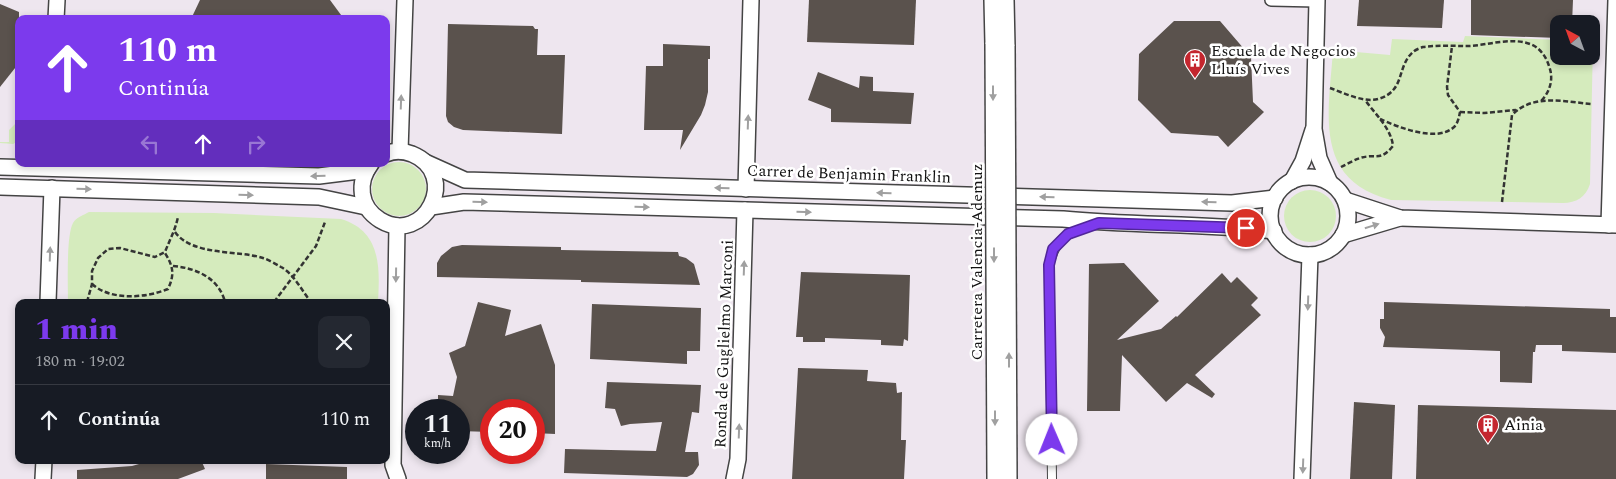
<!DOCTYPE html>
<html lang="es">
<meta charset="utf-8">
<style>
:root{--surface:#171b24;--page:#242831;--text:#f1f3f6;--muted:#9ea1a6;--line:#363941;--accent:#7c3aed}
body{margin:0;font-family:Spectral,serif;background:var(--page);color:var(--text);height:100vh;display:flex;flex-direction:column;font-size:19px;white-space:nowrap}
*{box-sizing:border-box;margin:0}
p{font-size:16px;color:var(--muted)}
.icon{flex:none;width:28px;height:28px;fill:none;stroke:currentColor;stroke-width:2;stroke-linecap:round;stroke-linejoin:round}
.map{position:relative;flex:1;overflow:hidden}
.sheet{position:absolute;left:15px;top:299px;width:375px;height:165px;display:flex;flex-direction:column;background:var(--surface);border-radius:10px;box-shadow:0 2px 8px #0003}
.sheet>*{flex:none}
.top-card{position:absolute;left:15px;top:15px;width:375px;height:152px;border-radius:10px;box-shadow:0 2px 8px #0003;background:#7c3aed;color:#fff;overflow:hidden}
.needle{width:32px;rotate:319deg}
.tools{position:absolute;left:1550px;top:15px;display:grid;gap:10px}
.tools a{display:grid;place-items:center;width:50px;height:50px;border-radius:10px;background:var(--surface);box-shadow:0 2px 8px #0003;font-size:25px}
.speed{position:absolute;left:405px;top:399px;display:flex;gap:10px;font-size:25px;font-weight:700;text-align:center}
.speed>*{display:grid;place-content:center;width:65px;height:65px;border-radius:50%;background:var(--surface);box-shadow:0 2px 8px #0003;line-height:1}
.speed small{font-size:12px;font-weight:400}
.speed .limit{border:8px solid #d22;background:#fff;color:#111}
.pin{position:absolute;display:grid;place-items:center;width:42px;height:42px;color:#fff;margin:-21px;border:2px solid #fff;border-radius:50%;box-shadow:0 1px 5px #0007}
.me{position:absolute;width:55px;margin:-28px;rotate:359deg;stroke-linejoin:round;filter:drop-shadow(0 0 4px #0008)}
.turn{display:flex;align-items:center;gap:18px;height:105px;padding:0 20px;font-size:22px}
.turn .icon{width:65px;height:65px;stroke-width:2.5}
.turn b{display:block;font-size:35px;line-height:42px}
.lanes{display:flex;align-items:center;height:48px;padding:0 20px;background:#0003;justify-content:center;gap:25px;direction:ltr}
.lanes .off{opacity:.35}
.round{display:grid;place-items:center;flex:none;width:52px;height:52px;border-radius:10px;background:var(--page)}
.summary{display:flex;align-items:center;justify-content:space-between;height:85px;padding:0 20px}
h1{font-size:30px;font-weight:800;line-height:38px;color:var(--accent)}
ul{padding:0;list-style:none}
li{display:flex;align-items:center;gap:15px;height:70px;padding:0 20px;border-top:1px solid var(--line)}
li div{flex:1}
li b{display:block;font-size:19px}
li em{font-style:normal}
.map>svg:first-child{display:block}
.industrial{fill:#eee6ef;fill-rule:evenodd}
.green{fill:#d5ebbd}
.building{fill:#5a524d}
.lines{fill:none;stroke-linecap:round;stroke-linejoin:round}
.service-casing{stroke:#444;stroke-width:10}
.pedestrian-casing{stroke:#444;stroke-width:14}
.minor-casing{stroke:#444;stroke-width:18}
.path{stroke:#333;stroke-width:2.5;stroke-dasharray:5 2.5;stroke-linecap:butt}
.service{stroke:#fff;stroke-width:8}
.pedestrian{stroke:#fff;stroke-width:11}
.minor{stroke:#fff;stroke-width:15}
.minor-bridge-casing{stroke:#444;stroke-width:18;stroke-linecap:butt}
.minor-bridge{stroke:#fff;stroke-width:15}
.oneway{fill:#a0a0a0}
.route-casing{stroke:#51269a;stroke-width:12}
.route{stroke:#7c3aed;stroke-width:9}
.labels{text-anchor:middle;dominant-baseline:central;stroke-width:5;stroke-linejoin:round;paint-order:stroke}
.poi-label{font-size:16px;fill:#111;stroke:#fff;text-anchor:start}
.street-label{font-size:16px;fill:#111;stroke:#fff}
</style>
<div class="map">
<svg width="1616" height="479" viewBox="0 0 1616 479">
<rect width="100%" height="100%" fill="#fffdf5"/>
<path class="industrial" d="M0,0H1616V479H0ZM19,19H386V164H19ZM1559,24H1591V56H1559ZM19,302H386V460H19ZM416,410H459V452H416ZM491,410H534V452H491Z"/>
<g class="green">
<path d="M1465,36L1559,40V56H1591V41H1593L1590,184C1586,197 1576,203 1563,203L1391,200C1312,180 1329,112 1333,50L1390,55L1392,39L1463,42Z"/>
<polygon points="19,120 19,141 13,144 0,143 0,142 9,142 9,130"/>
<circle cx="399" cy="189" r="27"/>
<circle cx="1310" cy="216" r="26"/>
<path d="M89,212L214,213L341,219C381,231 380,267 378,302H68C68,285 66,236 73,223C76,217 84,215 89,212Z"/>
</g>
<g class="building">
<polygon points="200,0 330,0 344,19 191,19"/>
<polygon points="809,0 916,0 914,45 807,42"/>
<polygon points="1359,0 1444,0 1442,28 1357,26"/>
<polygon points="1471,0 1573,0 1572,24 1559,24 1559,38 1471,35"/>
<polygon points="0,4 19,12 19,63 0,87"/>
<polygon points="1174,21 1220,21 1251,57 1253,102 1264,112 1228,147 1218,136 1171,133 1138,100 1139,54"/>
<polygon points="448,24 533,26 535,29 538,29 537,55 565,55 562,134 463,130 454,127 448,122 446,116"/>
<polygon points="663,44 710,46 710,59 708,59 708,92 705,105 701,115 680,150 683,130 644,130 646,66 663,66"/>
<polygon points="818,72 859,88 860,76 873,77 873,91 914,93 911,124 831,122 831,109 808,100"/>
<polygon points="462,245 561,247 561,250 678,252 679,256 686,258 694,264 700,285 581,282 581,280 437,277 437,263 441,256 452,247"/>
<polygon points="1124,263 1159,301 1117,340 1161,329 1176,316 1177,317 1222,273 1231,283 1237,277 1258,298 1251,305 1261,315 1195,375 1215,394 1212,398 1187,383 1166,402 1122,355 1120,411 1087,411 1089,264"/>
<polygon points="801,272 910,275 908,341 904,339 903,346 881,345 881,340 825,338 825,342 803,342 803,337 796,337"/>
<polygon points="478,302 511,310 505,336 541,324 555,365 555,434 534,433 534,410 491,410 491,432 459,431 459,410 438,410 438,395 453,396 457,377 449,353 465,346"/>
<polygon points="1384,302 1610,309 1610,317 1616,317 1616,353 1562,351 1562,345 1536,345 1535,352 1533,352 1532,383 1500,382 1500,351 1383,347 1385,337 1380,328 1380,319 1384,319"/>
<polygon points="592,304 701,308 700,351 687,351 687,364 590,359"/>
<polygon points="798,368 868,370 867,381 896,383 897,393 902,392 901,440 906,440 904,479 792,479"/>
<polygon points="607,382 701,385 699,413 692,412 685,452 698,452 699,465 693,474 687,477 564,473 565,449 656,451 662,422 630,424 621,426 615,409 605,408"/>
<polygon points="1354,402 1395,405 1392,479 1350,479"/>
<polygon points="1418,405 1616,410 1616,479 1416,479"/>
<polygon points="153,460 201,460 205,469 178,479 77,479 77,470 132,466"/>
<polygon points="266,464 347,467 347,479 266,479"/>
</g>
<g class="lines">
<g class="service-casing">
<path id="service" d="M1052,479L1049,265C1057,236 1066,234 1093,225"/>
</g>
<g class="pedestrian-casing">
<polyline id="pedestrian" points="1271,0 1317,1"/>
</g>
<g class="minor-casing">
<g id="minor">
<polyline points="992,0 993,44"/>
<polyline points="1006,0 1007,46"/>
<polyline points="1317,0 1314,129 1319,158 1330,183"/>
<polyline points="56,19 57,0"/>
<polyline points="400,151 405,0"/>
<polyline points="425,162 465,180 1232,203 1275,198"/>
<path d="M371,164C357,182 359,207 380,220C425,247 461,174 412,154C404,151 395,150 386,154"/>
<polyline points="0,167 319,176 367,170"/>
<circle cx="1309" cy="216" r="39"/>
<polyline points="1292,181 1303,161 1313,130"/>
<polyline points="0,187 319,197 366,207"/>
<polyline points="746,189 751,0"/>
<polyline points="1345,200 1400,218 1616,225"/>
<path d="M431,207L464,202L1063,219C1133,226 1203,223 1274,231"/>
<polyline points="1609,225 1616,0"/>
<polyline points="397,226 393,465 398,479"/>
<polyline points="1343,235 1400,218"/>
<polyline points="48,302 52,188"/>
<polyline points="43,479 44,460"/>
<polyline points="734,479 738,459 745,210"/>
<polyline points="1302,479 1310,255"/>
</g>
</g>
<g class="path">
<path d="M1330,88C1344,93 1364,103 1378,99C1406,91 1396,67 1413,52C1415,50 1420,48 1423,47C1438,45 1454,46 1469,46C1489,45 1511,37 1530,44C1539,47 1546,56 1549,66C1554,79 1550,92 1541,101"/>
<polyline points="1460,112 1484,113 1516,110"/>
<path d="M1380,119C1398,127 1437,143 1454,127C1458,123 1459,117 1460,112L1448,95L1447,87L1452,46"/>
<path d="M1341,167C1347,164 1354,160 1360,158C1377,153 1380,162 1393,146C1391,128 1375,114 1365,100"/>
<path d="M1502,202L1512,115C1533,93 1565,102 1592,104"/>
<path d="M175,232C192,256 238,250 263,258C269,260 276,264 281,267C294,274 302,291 311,302"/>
<path d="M173,266C196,268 219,278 225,302"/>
<path d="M92,284C111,301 146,298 168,289C175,274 173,266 165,253"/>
<path d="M87,302L92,284V271L98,258L108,249L120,248L155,257L165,252C170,239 175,231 178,217"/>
<polyline points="274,302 316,246 325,222"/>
</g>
<use href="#service" class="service"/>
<use href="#pedestrian" class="pedestrian"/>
<use href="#minor" class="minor"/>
<g class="minor-bridge-casing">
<g id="minor-bridge">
<polyline points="993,44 995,479"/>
<polyline points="1007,46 1009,479"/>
</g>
</g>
<use href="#minor-bridge" class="minor-bridge"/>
</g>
<defs><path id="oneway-solid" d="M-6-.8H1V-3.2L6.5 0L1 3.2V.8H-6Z" transform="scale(1.25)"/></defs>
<g class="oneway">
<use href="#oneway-solid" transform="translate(993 93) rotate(90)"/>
<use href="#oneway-solid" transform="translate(401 102) rotate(-88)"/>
<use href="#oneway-solid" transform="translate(748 122) rotate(-88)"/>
<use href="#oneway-solid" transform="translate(318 176) rotate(178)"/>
<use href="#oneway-solid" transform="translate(722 188) rotate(-178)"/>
<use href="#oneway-solid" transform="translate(84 189) rotate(2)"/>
<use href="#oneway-solid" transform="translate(884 193) rotate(-178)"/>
<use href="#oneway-solid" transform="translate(246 195) rotate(2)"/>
<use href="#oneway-solid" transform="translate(1047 197) rotate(-178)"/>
<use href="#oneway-solid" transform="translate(480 202) rotate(2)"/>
<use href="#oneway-solid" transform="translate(1209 202) rotate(-178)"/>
<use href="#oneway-solid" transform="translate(642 207) rotate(2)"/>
<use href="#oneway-solid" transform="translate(804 212) rotate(2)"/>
<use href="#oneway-solid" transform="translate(1372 226) rotate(-17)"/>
<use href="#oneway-solid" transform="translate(50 254) rotate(-88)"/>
<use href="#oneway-solid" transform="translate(994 255) rotate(90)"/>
<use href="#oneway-solid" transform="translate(744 268) rotate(-88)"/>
<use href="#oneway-solid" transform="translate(396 275) rotate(91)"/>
<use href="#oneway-solid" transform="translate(1308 303) rotate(92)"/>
<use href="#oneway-solid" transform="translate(1009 360) rotate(-90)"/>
<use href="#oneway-solid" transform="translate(995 418) rotate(90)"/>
<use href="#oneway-solid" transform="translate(739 431) rotate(-88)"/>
<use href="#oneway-solid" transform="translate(1303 466) rotate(92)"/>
</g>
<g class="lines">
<g class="route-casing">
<polyline id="route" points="1052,440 1049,265 1053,249 1068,234 1099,223 1246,228"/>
</g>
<use href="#route" class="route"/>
</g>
<defs>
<g id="building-pin" transform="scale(1.125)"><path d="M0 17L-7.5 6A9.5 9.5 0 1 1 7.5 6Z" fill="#c4262e" stroke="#fff"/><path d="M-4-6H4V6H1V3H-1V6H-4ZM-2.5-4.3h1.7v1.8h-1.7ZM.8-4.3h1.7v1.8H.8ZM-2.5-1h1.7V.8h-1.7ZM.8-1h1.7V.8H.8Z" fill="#fff"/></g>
</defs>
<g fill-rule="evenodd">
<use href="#building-pin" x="1195" y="60"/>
<use href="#building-pin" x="1488" y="425"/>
</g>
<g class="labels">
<g class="poi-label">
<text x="1211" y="51">Escuela de Negocios<tspan x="1211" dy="18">Lluís Vives</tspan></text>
<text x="1504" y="425">Ainia</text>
</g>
<g class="street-label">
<text transform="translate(849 174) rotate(2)">Carrer de Benjamin Franklin</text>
<text transform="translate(977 262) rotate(-90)">Carretera Valencia-Ademuz</text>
<text transform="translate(724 344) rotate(-88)">Ronda de Guglielmo Marconi</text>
</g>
</g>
</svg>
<div class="tools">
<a><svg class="needle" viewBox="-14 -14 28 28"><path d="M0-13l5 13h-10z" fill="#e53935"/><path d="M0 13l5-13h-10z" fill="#9ea1a6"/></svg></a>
</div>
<div class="speed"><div>11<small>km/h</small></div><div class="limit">20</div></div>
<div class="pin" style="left:1246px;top:228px;background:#d93025"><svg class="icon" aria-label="arrive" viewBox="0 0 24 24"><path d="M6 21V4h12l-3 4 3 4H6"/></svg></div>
<svg class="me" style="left:1052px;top:440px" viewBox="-20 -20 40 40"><circle r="19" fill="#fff"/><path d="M0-13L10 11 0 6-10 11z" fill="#7c3aed"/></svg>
<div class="top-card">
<div class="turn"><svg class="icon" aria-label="ahead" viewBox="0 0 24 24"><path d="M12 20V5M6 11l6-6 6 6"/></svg><div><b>110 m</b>Continúa</div></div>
<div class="lanes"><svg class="icon off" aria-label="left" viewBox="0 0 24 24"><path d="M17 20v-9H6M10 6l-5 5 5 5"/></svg><svg class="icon" aria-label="ahead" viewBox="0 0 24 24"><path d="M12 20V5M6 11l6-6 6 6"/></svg><svg class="icon off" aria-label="right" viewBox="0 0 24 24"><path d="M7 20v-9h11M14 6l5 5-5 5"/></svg></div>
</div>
<section class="sheet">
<div class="summary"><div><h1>1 min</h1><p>180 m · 19:02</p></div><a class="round"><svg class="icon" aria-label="close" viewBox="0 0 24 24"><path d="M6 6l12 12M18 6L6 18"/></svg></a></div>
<ul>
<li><svg class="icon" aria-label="ahead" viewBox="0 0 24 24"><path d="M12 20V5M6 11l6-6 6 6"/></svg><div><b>Continúa</b></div><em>110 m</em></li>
</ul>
</section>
</div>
